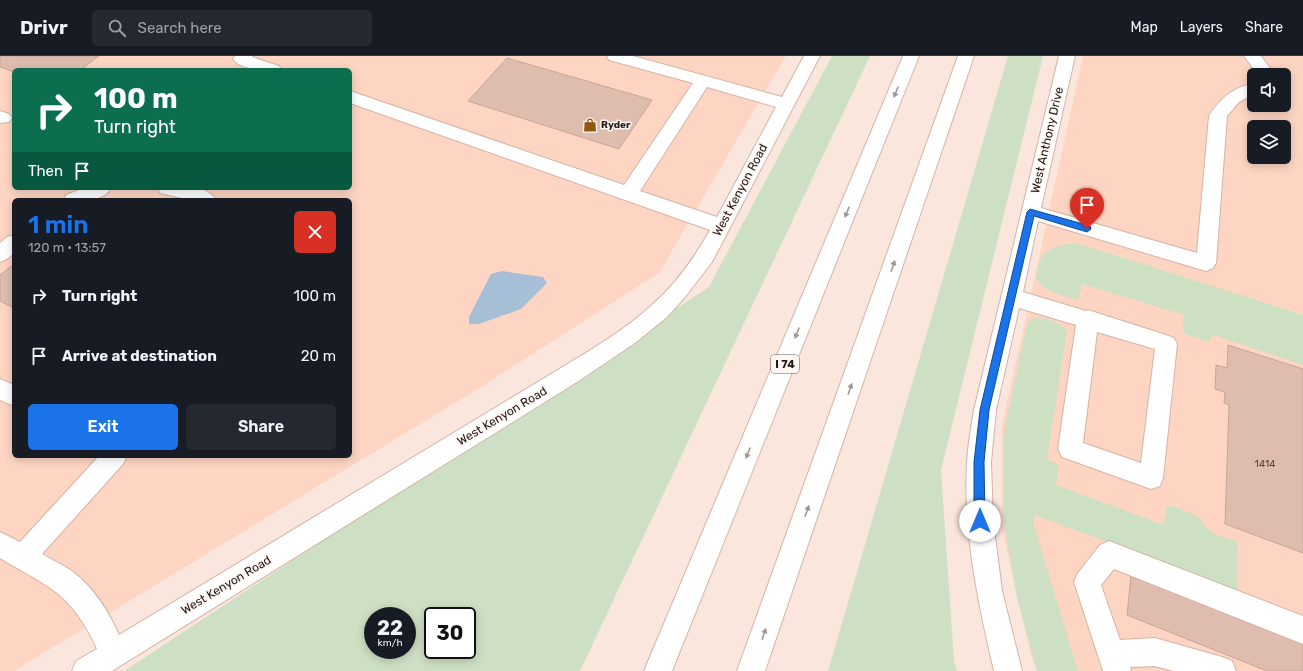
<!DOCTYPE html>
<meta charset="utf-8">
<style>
:root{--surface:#171b24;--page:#242831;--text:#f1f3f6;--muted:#9ea1a6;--line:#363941;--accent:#1a73e8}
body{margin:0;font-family:Rubik,sans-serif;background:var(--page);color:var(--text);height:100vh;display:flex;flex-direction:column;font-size:15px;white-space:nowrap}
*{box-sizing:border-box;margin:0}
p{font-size:13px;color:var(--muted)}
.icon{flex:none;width:22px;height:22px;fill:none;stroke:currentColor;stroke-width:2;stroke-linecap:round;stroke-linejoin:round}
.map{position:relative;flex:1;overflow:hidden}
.details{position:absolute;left:12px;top:142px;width:340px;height:260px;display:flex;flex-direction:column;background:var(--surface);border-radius:6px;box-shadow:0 2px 10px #0003}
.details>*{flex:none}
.hud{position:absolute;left:12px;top:12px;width:340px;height:122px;border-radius:6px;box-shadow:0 2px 10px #0003;background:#0b6e4f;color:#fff;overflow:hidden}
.tools{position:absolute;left:1247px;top:12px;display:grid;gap:8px}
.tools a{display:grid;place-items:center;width:44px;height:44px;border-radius:6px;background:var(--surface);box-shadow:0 2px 10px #0003;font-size:20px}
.speed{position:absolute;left:364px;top:551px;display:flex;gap:8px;font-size:20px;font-weight:700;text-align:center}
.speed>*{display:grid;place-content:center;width:52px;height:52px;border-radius:50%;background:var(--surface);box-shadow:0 2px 10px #0003;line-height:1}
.speed small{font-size:10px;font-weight:400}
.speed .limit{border:2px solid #111;border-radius:6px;background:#fff;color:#111}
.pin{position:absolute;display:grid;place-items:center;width:34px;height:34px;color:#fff;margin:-41px -17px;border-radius:50% 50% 50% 0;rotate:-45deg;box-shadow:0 0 4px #0007}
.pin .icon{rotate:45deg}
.me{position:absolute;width:44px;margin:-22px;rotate:0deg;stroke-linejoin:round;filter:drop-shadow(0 0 3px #0008)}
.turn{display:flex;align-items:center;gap:14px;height:84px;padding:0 16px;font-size:18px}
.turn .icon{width:52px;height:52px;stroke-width:2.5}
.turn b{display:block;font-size:28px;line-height:34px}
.then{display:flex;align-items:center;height:38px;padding:0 16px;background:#0003;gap:8px;font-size:15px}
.round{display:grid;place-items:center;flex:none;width:42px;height:42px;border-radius:6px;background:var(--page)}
.head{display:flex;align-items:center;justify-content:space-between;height:68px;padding:0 16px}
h1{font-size:24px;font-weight:600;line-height:30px;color:var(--accent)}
.cta{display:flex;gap:8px;margin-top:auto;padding:8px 16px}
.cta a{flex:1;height:46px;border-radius:6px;background:var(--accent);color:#fff;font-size:16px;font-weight:600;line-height:46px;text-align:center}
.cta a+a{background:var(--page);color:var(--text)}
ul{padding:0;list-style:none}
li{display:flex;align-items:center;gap:12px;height:60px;padding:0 16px}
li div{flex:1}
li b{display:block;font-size:15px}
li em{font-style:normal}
header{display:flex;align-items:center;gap:24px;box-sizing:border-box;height:56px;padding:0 20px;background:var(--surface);border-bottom:1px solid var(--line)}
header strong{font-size:19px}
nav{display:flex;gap:22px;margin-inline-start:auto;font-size:14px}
.search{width:280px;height:36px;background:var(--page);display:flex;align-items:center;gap:10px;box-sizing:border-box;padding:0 14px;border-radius:6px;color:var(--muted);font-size:15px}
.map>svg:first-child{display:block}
.built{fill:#fed5c3;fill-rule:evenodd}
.green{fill:#cee0c4;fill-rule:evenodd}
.water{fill:#a6bfd7}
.building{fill:#debdaf;stroke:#c6a598}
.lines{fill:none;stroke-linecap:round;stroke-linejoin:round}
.minor-casing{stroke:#d4b3a5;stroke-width:2}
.highway-casing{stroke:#d4b3a5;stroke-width:2}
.minor{fill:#fff;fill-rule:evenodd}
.highway{fill:#fff;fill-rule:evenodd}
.oneway{fill:#9c9895}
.route{fill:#1a73e8;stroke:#114b97}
.labels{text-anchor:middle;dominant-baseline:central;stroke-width:3;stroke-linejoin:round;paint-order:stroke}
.far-poi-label{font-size:10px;font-weight:bold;fill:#241914;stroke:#fdf6f3;text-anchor:start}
.number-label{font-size:10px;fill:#52423b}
.shield{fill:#fdf6f3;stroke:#655b57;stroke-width:1}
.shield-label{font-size:11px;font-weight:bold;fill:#241914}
.street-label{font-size:12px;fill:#241914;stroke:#fdf6f3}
</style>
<header>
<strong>Drivr</strong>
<div class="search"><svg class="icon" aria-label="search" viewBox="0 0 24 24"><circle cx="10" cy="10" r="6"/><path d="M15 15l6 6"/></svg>Search here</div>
<nav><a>Map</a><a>Layers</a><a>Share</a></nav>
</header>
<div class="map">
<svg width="1303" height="615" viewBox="0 0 1303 615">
<rect width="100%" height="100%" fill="#fae6dd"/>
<g class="built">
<path d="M0,0H786L659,217L478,333L14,615H0ZM14,14H350V132H14ZM14,144H350V400H14Z"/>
<path d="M1083,0H1303V615H1037L1031,599L1002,473V370ZM1254,19H1284V49H1254ZM1254,71H1284V101H1254Z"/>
</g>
<g class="green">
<path d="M832,0H870L580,615H124L709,231ZM373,560H407V594H373ZM433,560H467V594H433Z"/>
<polygon points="1008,0 1043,0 941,414 954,605 957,615 828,615"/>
<path d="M1077,187L1303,259V309L1213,279L1211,280L1210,286L1185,278L1183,275L1184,259L1082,228L1078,244C1063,240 1046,237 1036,223C1037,217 1038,209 1040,204C1047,190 1064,189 1077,187Z"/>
<path d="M1035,262C1046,262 1060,265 1067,275L1047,403L1059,409L1056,429L1164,469L1167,450L1171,449L1201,462C1203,477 1225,481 1238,486L1237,534L1034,459V469L1078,615H1037L1017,542L1004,467V382L1006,366L1027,267Z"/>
</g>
<polygon class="water" points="502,215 543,221 547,227 521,253 479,268 469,268 469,261 491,218"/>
<g class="building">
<polygon points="0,0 99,0 80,14 14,14 14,16 0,11"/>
<polygon points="507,2 652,44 619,93 468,45"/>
<polygon points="14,208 14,252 0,245 0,219"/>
<polygon points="1228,289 1303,313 1303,497 1225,468 1229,349 1224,347 1225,336 1215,333 1216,309 1227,312"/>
<polygon points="1131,520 1303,586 1303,615 1267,615 1127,559"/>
</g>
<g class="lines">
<g class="minor-casing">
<g id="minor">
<path d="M235,0H253L252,1L279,10L281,14C268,14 241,15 233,3Z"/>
<path d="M607,0H633L782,41L804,0H820L712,206L685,241L667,261L635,287L577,326L112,615H72L76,605L97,593C88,572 72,547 53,534C37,522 17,513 0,502V476L20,486L99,400H127L123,408L42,498C52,504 63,509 72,515C93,531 109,556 119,579L561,312C592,293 625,274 652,249C676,228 695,201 710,174L350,47V35L624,129L693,27L609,4ZM707,31L776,51L717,161L640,135Z"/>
<path d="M1059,0H1075L1041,152L1197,197L1209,60C1221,41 1233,32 1254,27V38L1239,46L1227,60L1216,207L1213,212L1206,215L1038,165L1023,236L1086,255L1088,254L1166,279L1174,282L1177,288L1163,422L1160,430L1151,433L1062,401L1058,393L1076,269L1019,252L996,354L991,406L993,465L1002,535L1022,615H994C978,546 963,477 967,406C968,389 971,371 974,354ZM1097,276L1155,293L1141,407L1083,387Z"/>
<polygon points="1244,0 1261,0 1275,19 1258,19"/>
<polygon points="0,55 9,58 12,62 9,66 0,67"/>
<path d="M84,132H111C103,147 79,144 64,144L66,139Z"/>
<path d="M158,132C175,132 206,126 216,144H190L160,137Z"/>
<polygon points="14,179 14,197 7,203 0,206 0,187 7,181"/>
<polygon points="0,323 14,329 14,350 0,344"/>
<polygon points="1109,485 1303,560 1303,588 1114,513 1101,529 1120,584 1155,582 1222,601 1232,605 1236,615 1173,615 1155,610 1130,611 1131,615 1103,615 1074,526 1078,517 1100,489"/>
</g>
</g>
<g class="highway-casing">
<g id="highway">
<polygon points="903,0 919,0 672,615 644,615"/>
<polygon points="958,0 974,0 765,615 737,615"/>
</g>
</g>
<use href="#minor" class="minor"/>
<use href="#highway" class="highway"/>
</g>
<defs><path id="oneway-solid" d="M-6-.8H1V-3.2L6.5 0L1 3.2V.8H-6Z"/></defs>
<g class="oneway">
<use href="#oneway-solid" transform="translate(896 36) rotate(112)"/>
<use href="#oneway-solid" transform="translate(847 156) rotate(112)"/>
<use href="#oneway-solid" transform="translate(893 210) rotate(-71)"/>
<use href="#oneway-solid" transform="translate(797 277) rotate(112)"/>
<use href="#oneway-solid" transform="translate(850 333) rotate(-71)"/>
<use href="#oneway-solid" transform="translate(748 397) rotate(112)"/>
<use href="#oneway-solid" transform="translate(807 455) rotate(-71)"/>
<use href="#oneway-solid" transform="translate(764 578) rotate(-71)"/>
</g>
<polygon class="route" points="1030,153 1090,170 1091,173 1087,176 1034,160 989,354 984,406 985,465 983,468 980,470 976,468 974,465 974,406 980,354 1027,156"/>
<defs>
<g id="shop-bare" transform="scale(1.08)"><path d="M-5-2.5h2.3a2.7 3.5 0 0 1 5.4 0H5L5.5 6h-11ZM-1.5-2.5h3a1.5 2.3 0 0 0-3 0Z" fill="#8f580e" stroke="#fdf6f3" stroke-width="2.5" paint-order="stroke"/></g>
</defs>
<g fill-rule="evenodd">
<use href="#shop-bare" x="590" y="69"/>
</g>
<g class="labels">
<g class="far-poi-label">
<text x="601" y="69">Ryder</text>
</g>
<g class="number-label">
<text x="1265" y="408">1414</text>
</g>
<rect class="shield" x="771" y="299" width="28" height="18" rx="3"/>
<g class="shield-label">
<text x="785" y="308">I 74</text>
</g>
<g class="street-label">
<text transform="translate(1047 84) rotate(-77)">West Anthony Drive</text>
<text transform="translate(740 134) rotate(-62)">West Kenyon Road</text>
<text transform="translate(502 360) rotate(-31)">West Kenyon Road</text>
<text transform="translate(226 529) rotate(-31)">West Kenyon Road</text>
</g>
</g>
</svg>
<div class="tools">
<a><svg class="icon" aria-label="sound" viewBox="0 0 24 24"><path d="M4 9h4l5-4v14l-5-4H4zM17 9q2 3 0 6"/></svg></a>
<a><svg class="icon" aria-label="layers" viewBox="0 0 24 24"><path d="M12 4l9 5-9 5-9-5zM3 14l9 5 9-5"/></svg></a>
</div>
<div class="speed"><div>22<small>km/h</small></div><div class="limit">30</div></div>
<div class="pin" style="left:1087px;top:173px;background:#d93025"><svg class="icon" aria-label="arrive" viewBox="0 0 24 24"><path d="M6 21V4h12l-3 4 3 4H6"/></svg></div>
<svg class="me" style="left:980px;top:465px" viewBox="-20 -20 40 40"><circle r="19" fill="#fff"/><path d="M0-13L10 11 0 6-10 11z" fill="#1a73e8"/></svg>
<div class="hud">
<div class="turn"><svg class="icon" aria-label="right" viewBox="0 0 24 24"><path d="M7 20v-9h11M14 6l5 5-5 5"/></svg><div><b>100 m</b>Turn right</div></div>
<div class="then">Then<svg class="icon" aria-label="arrive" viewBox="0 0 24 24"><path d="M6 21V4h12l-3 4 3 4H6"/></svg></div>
</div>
<section class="details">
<div class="head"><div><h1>1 min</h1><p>120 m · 13:57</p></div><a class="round" style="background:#d93025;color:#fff"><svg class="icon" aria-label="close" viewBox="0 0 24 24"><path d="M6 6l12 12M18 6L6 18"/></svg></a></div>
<ul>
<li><svg class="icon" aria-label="right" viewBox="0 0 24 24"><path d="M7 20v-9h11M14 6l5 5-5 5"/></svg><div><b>Turn right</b></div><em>100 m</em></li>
<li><svg class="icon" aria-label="arrive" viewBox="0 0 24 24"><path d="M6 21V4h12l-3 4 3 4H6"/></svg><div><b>Arrive at destination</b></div><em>20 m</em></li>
</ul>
<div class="cta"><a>Exit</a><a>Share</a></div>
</section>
</div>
